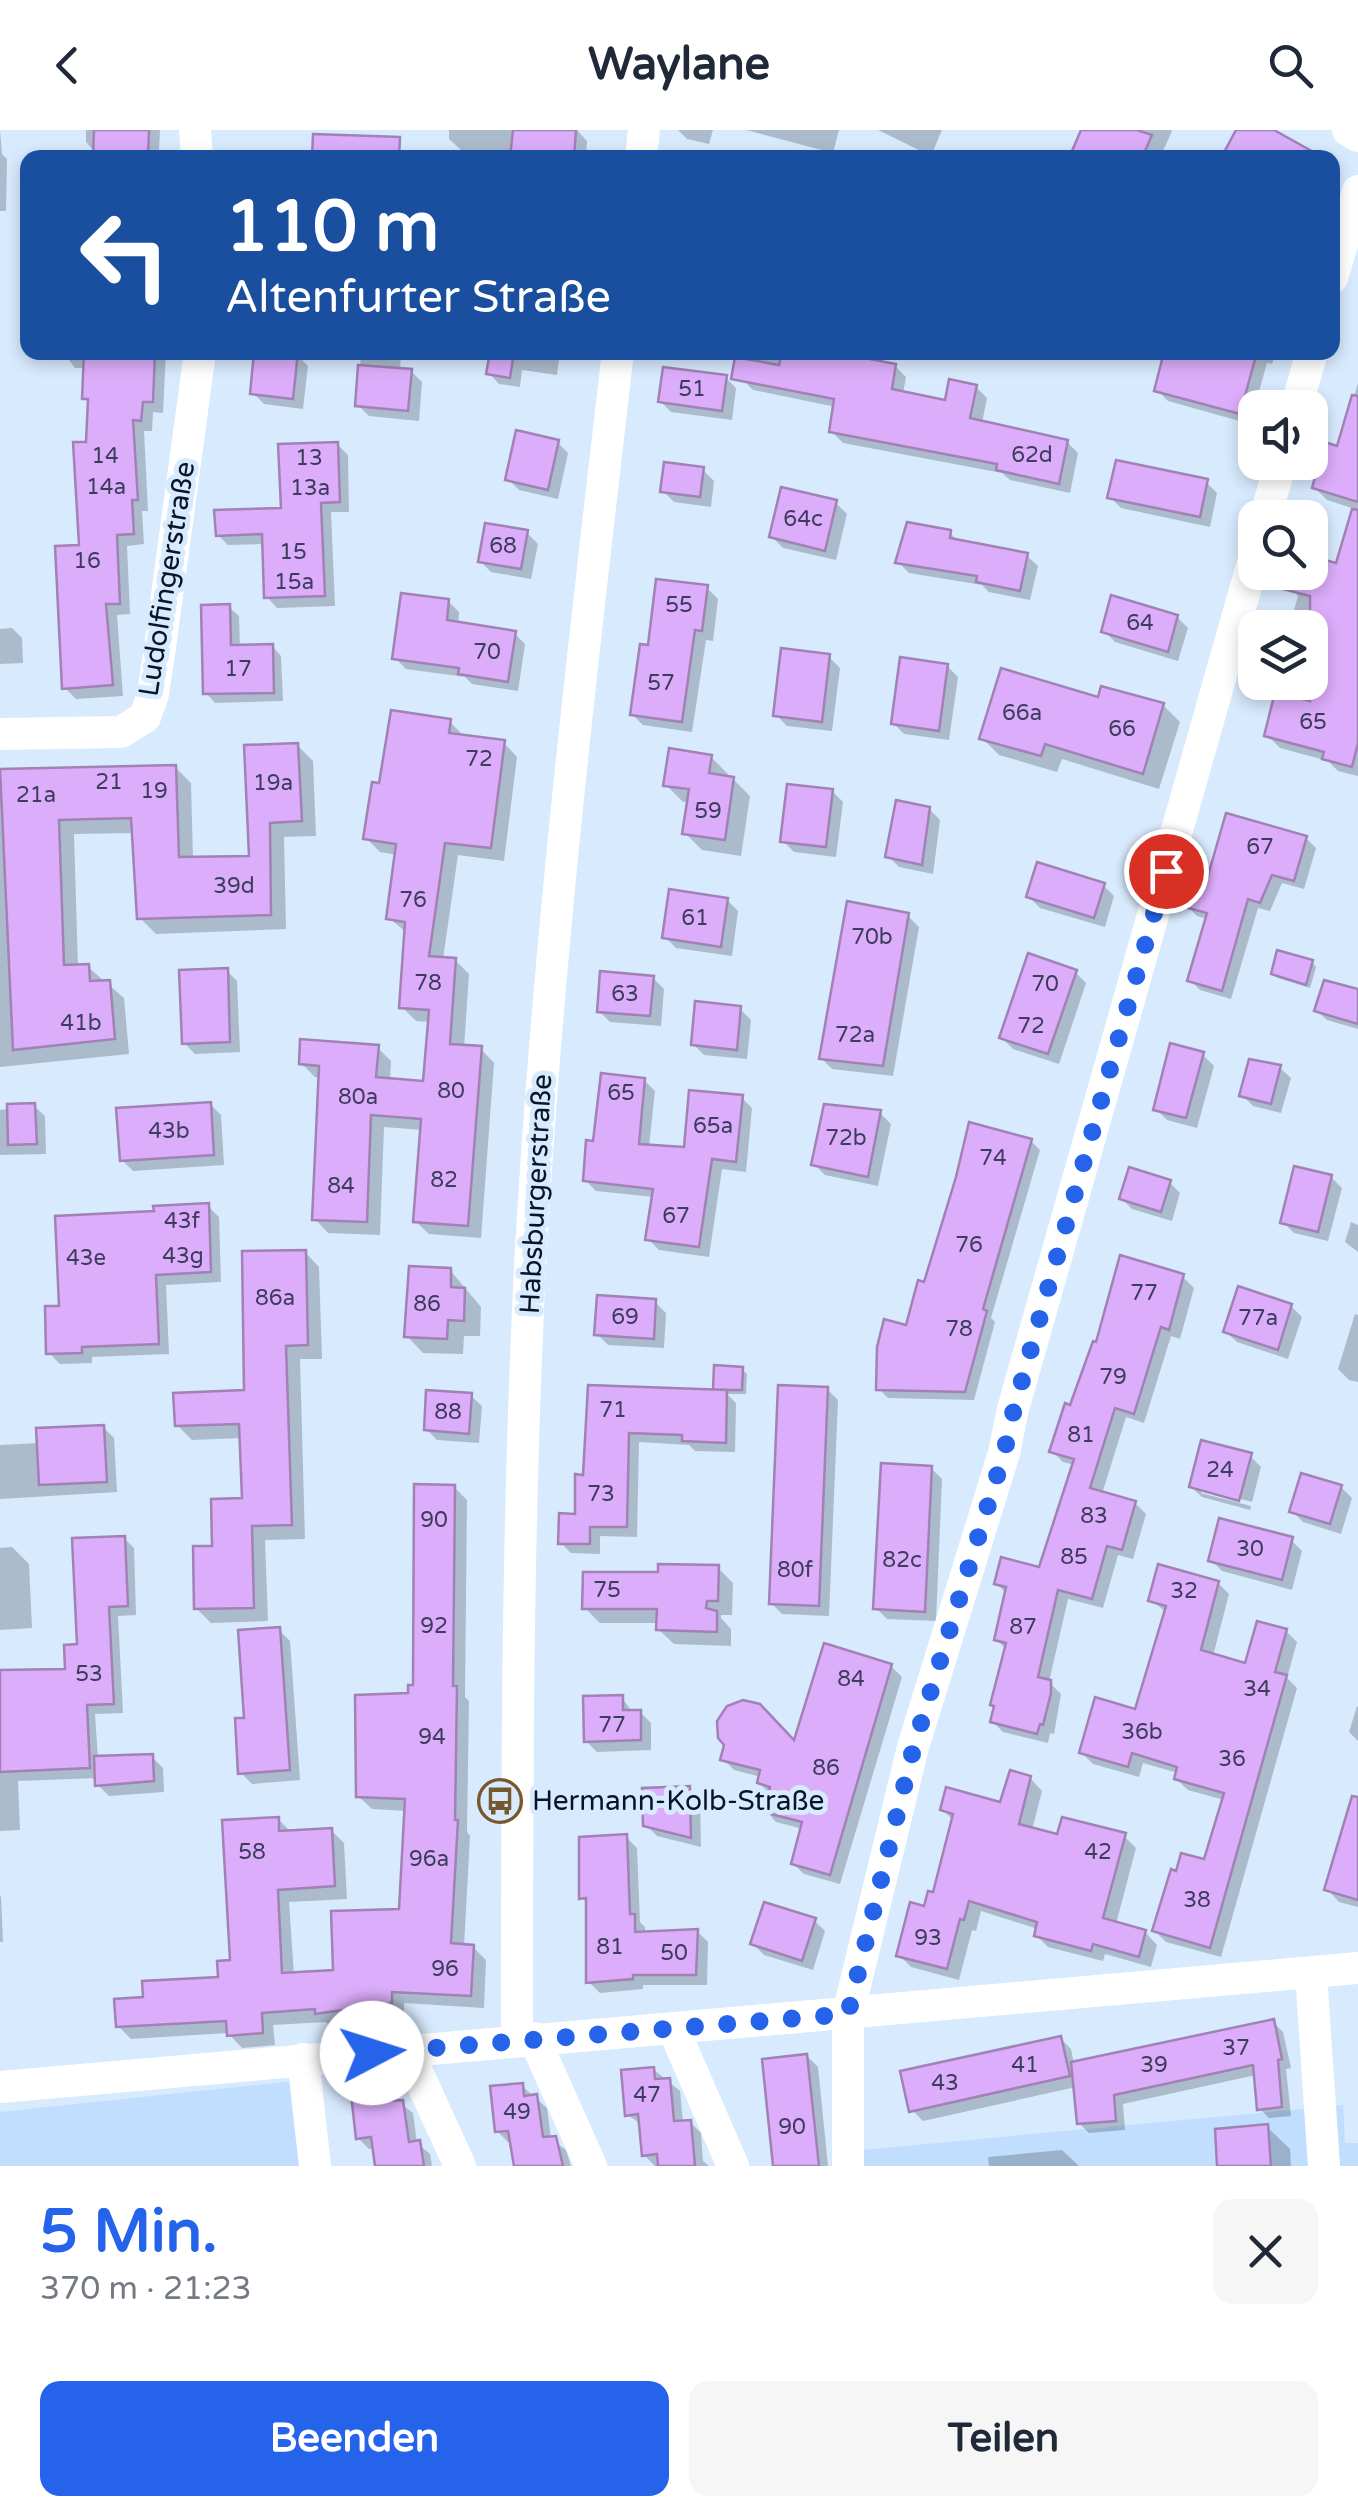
<!DOCTYPE html>
<html lang="de">
<meta charset="utf-8">
<style>
:root{--surface:#fff;--page:#f6f6f7;--text:#1f2937;--muted:#747a83;--accent:#2563eb}
body{margin:0;font-family:"Varela Round",sans-serif;background:var(--page);color:var(--text);height:100vh;display:flex;flex-direction:column;font-size:38px;white-space:nowrap}
*{box-sizing:border-box;margin:0}
p{font-size:32px;color:var(--muted)}
.icon{flex:none;width:55px;height:55px;fill:none;stroke:currentColor;stroke-width:2;stroke-linecap:round;stroke-linejoin:round}
.map{position:relative;height:2036px;overflow:hidden}
.drawer{display:flex;flex-direction:column;background:var(--surface);flex:1}
.drawer>*{flex:none}
.hud{position:absolute;left:20px;top:20px;width:1320px;height:210px;border-radius:20px;box-shadow:0 5px 15px #0003;background:#1a4fa0;color:#fff;overflow:hidden}
.buttons{position:absolute;left:1238px;top:260px;display:grid;gap:20px}
.buttons a{display:grid;place-items:center;width:90px;height:90px;border-radius:20px;background:var(--surface);box-shadow:0 5px 15px #0003;font-size:50px}
.pin{position:absolute;display:grid;place-items:center;width:85px;height:85px;color:#fff;margin:-42px;border:5px solid #fff;border-radius:50%;box-shadow:0 2px 10px #0007}
.me{position:absolute;width:110px;margin:-55px;rotate:85deg;stroke-linejoin:round;filter:drop-shadow(0 0 8px #0008)}
.turn{display:flex;align-items:center;gap:35px;height:210px;padding:0 40px;font-size:45px}
.turn .icon{width:130px;height:130px;stroke-width:2.5}
.turn b{display:block;font-size:70px;line-height:85px}
.round{display:grid;place-items:center;flex:none;width:105px;height:105px;border-radius:20px;background:var(--page)}
.headline{display:flex;align-items:center;justify-content:space-between;height:170px;padding:0 40px}
h1{font-size:60px;font-weight:700;line-height:75px;color:var(--accent)}
.button{display:flex;gap:20px;margin-top:auto;padding:20px 40px}
.button a{flex:1;height:115px;border-radius:20px;background:var(--accent);color:#fff;font-size:40px;font-weight:700;line-height:115px;text-align:center}
.button a+a{background:var(--page);color:var(--text)}
header{display:flex;justify-content:space-between;align-items:center;height:130px;padding:0 40px;background:var(--surface);font-size:45px;font-weight:700}
.map>svg:first-child{display:block}
.built{fill:#c1deff}
.shadow{fill:#0003;fill-rule:evenodd}
.building{fill:#dcadfb;stroke:#a082b5;stroke-width:2.5}
.lines{fill:none;stroke-linecap:round;stroke-linejoin:round}
.street{stroke:#fff;stroke-width:32}
.route{stroke:#2563eb;stroke-width:18;stroke-dasharray:0 32.4}
.labels{text-anchor:middle;dominant-baseline:central;stroke-width:10;stroke-linejoin:round;paint-order:stroke}
.number-label{font-size:22px;fill:#3c3c5c}
.street-label{font-size:28px;fill:#071627;stroke:#d8eafe}
.poi-label{font-size:28px;fill:#071627;stroke:#d8eafe;text-anchor:start}
</style>
<header><svg class="icon" aria-label="back" viewBox="0 0 24 24"><path d="M15 5l-7 7 7 7"/></svg>Waylane<svg class="icon" aria-label="search" viewBox="0 0 24 24"><circle cx="10" cy="10" r="6"/><path d="M15 15l6 6"/></svg></header>
<div class="map">
<svg width="1358" height="2036" viewBox="0 0 1358 2036">
<rect width="100%" height="100%" fill="#d8eafe"/>
<g class="built">
<polygon points="295,1951 304,2036 0,2036 0,1982"/>
<polygon points="1343,1975 1345,2013 1358,2013 1358,2036 862,2036 862,2020"/>
</g>
<g class="shadow">
<polygon points="0,0 2,24 7,29 6,81 0,81"/>
<polygon points="86,0 160,0 159,20 167,28 95,28 95,22 86,12"/>
<polygon points="449,0 577,0 587,11 586,28 507,28 507,25 461,20 449,9"/>
<polygon points="678,0 713,0 709,14 687,9"/>
<polygon points="746,0 839,0 833,23"/>
<polygon points="878,0 942,0 931,26"/>
<polygon points="1084,0 1171,0 1172,1 1163,21 1166,28 1072,28"/>
<polygon points="254,21 357,25 360,28 254,28"/>
<polygon points="63,222 166,222 163,283 153,282 152,301 144,301 148,381 142,381 144,414 127,416 130,484 117,485 123,566 76,569 65,558 82,417 91,273 85,268 86,238 75,238"/>
<polygon points="361,222 401,222 400,241 411,241 422,252 419,291 369,286 358,275"/>
<polygon points="492,222 560,222 557,245 522,240 520,257 499,254 489,243"/>
<polygon points="747,222 820,222 895,236 906,247 903,264 947,273 976,257 987,268 982,293 1067,312 1078,323 1070,363 1010,350 1002,343 843,313 832,302 836,277 753,260 742,249"/>
<polygon points="1212,222 1276,222 1272,234 1267,233 1250,294 1168,271 1157,260"/>
<polygon points="297,225 308,236 303,279 264,274 253,263"/>
<polygon points="725,247 736,258 732,290 671,282 660,271"/>
<polygon points="1358,253 1358,646 1338,641 1328,631 1280,618 1267,605 1281,552 1310,552 1310,498 1289,498 1298,466 1292,460 1310,442 1310,428 1337,436 1355,379 1327,370 1315,358 1338,319"/>
<polygon points="557,312 568,323 558,369 519,360 508,349"/>
<polygon points="337,314 348,325 349,382 331,382 335,476 277,478 267,467 265,414 228,415 218,405 284,380"/>
<polygon points="703,340 714,351 711,377 674,372 663,361"/>
<polygon points="1206,352 1217,363 1210,397 1121,378 1110,367"/>
<polygon points="836,373 847,384 836,430 783,418 772,407"/>
<polygon points="527,403 538,414 531,449 491,442 480,431"/>
<polygon points="950,403 959,412 1027,426 1038,436 1030,470 989,462 982,455 909,443 898,432"/>
<polygon points="707,458 718,469 713,511 706,510 692,602 643,595 632,584 650,518"/>
<polygon points="448,471 459,482 458,494 514,503 525,514 518,561 472,554 465,547 406,539 395,528"/>
<polygon points="229,477 239,486 240,517 272,516 281,526 283,571 215,573 206,563"/>
<polygon points="1177,487 1188,498 1178,531 1115,512 1104,501"/>
<polygon points="12,498 22,508 23,533 0,534 0,499"/>
<polygon points="829,527 840,538 832,601 787,596 776,585"/>
<polygon points="947,536 958,547 949,610 904,604 893,593"/>
<polygon points="1099,571 1163,575 1180,592 1159,659 1062,629 1057,642 999,625 982,608"/>
<polygon points="450,592 464,606 504,613 517,627 504,731 458,725 443,829 455,830 469,844 464,918 481,919 494,933 481,1108 429,1104 415,1091 422,1000 384,997 380,1105 328,1103 315,1089 321,948 315,947 301,933 378,918 391,931 390,951 426,954 431,892 416,891 402,877 407,803 389,788 397,725 380,722 366,708 382,656"/>
<polygon points="297,615 313,631 316,706 284,707 286,799 156,804 140,788 134,703 74,704 78,837 88,837 124,868 129,924 0,937 0,642 175,637 191,653 193,729 251,728"/>
<polygon points="711,627 728,644 727,648 733,649 750,666 741,726 702,720 685,703 690,672 683,672 666,655"/>
<polygon points="832,661 843,672 836,727 794,722 783,711"/>
<polygon points="929,679 940,690 933,744 899,737 888,726"/>
<polygon points="1306,708 1316,718 1304,759 1282,753 1270,781 1258,778 1231,869 1200,860 1190,850 1207,789 1197,786 1187,776 1207,759"/>
<polygon points="1103,755 1114,766 1105,797 1040,778 1029,767"/>
<polygon points="727,770 738,781 732,826 676,818 665,807"/>
<polygon points="908,786 919,797 893,946 832,939 821,928"/>
<polygon points="1312,832 1316,837 1310,858 1278,848 1274,844"/>
<polygon points="226,840 237,851 240,922 195,924 184,913"/>
<polygon points="1075,842 1086,853 1059,934 1013,919 1002,908"/>
<polygon points="653,848 664,859 661,896 610,892 599,881"/>
<polygon points="1358,862 1358,899 1327,890 1317,881"/>
<polygon points="740,879 751,890 747,929 704,925 693,914"/>
<polygon points="1203,925 1214,936 1197,998 1167,990 1156,979"/>
<polygon points="1280,938 1291,948 1281,983 1253,976 1242,965"/>
<polygon points="644,950 655,961 649,1017 686,1019 742,968 752,978 746,1042 722,1039 709,1127 659,1120 648,1109 654,1067 596,1061 585,1050"/>
<polygon points="210,974 221,985 224,1035 133,1041 122,1030"/>
<polygon points="34,976 45,986 46,1024 0,1025 0,980"/>
<polygon points="880,983 891,994 878,1056 825,1045 814,1034"/>
<polygon points="1031,1011 1040,1020 991,1188 995,1192 974,1270 888,1268 879,1259 926,1155"/>
<polygon points="1331,1047 1342,1058 1328,1111 1294,1103 1283,1092"/>
<polygon points="1169,1052 1180,1063 1172,1091 1132,1079 1121,1068"/>
<polygon points="208,1076 219,1087 221,1152 166,1155 169,1224 92,1227 92,1233 60,1234 49,1223 62,1178 156,1083"/>
<polygon points="1351,1092 1358,1095 1358,1122 1345,1112"/>
<polygon points="305,1122 319,1137 322,1229 300,1229 305,1409 265,1410 268,1491 211,1493 196,1478 215,1418 245,1371 242,1308 192,1310 177,1295 247,1263"/>
<polygon points="450,1140 481,1177 480,1206 464,1206 463,1224 423,1223 407,1206"/>
<polygon points="1183,1147 1194,1158 1180,1209 1171,1206 1144,1293 1126,1287 1102,1364 1135,1373 1146,1384 1133,1429 1118,1425 1103,1478 1068,1469 1049,1552 1061,1564 1054,1604 1050,1603 1048,1613 1003,1602 992,1591 1007,1520 997,1510 1007,1464 997,1454 1041,1440 1075,1335 1063,1332 1052,1321 1072,1278"/>
<polygon points="655,1172 666,1183 664,1218 608,1215 597,1204"/>
<polygon points="1291,1176 1302,1187 1288,1229 1237,1212 1226,1202"/>
<polygon points="1355,1184 1358,1185 1358,1252 1349,1250 1338,1239"/>
<polygon points="742,1239 747,1244 746,1264 727,1264 736,1273 735,1322 695,1321 689,1315 639,1312 637,1407 600,1406 600,1424 571,1423 561,1413 577,1386 586,1347 590,1258 716,1262"/>
<polygon points="827,1259 838,1270 829,1486 782,1484 771,1473"/>
<polygon points="471,1266 482,1276 479,1313 437,1310 426,1299"/>
<polygon points="103,1297 114,1308 117,1362 0,1369 0,1315 39,1313"/>
<path d="M1250,1326L1261,1337L1250,1380L1202,1367L1191,1357ZM1201,1358L1252,1372L1251,1376L1201,1363Z"/>
<polygon points="931,1338 942,1349 936,1491 887,1489 876,1478"/>
<polygon points="454,1357 467,1370 465,1567 469,1571 467,1702 470,1706 464,1817 473,1817 486,1830 484,1878 404,1873 404,1885 330,1896 326,1892 273,1895 275,1915 242,1918 228,1903 131,1909 118,1896 145,1870 221,1849 233,1832 278,1689 291,1702 331,1700 344,1713 347,1769 289,1772 294,1845 336,1842 402,1782 407,1681 372,1679 358,1666 415,1557"/>
<polygon points="1341,1357 1352,1368 1341,1404 1303,1392 1292,1381"/>
<polygon points="124,1408 134,1418 136,1485 118,1486 123,1583 95,1584 98,1629 152,1627 163,1638 164,1662 109,1666 98,1655 98,1648 18,1651 20,1700 0,1701 0,1543 67,1541"/>
<polygon points="1291,1410 1302,1421 1292,1460 1222,1441 1211,1430"/>
<polygon points="12,1417 29,1434 32,1498 0,1500 0,1418"/>
<polygon points="718,1438 733,1453 732,1485 721,1485 721,1488 731,1499 731,1516 674,1514 658,1499 659,1493 600,1493 585,1478 660,1445"/>
<polygon points="1218,1453 1229,1464 1213,1526 1247,1536 1286,1501 1297,1512 1287,1548 1297,1558 1221,1827 1166,1812 1155,1801 1205,1732 1224,1670 1188,1660 1176,1649 1178,1643 1143,1633 1139,1647 1093,1634 1082,1623 1137,1582 1167,1483 1151,1470"/>
<polygon points="279,1500 290,1511 300,1650 252,1654 241,1643 247,1590"/>
<polygon points="891,1536 902,1547 840,1754 804,1744 793,1734 803,1699 776,1692 766,1681 770,1664 759,1653 761,1647 734,1640 723,1629 796,1615"/>
<polygon points="622,1568 633,1583 640,1582 651,1593 651,1620 597,1622 586,1611"/>
<polygon points="1357,1576 1358,1577 1358,1611 1349,1602"/>
<polygon points="1030,1648 1042,1661 1032,1700 1059,1707 1124,1706 1136,1718 1116,1794 1145,1802 1157,1815 1151,1837 1105,1824 1103,1831 1048,1817 1036,1805 1038,1799 981,1781 976,1801 972,1800 959,1850 911,1837 899,1825 934,1766 954,1691 942,1679 1002,1676"/>
<polygon points="689,1659 700,1670 701,1717 657,1706 646,1695"/>
<polygon points="1358,1691 1358,1777 1339,1772 1327,1759"/>
<polygon points="626,1707 637,1718 640,1792 645,1797 645,1804 697,1801 708,1812 707,1855 643,1855 643,1859 600,1863 589,1852 588,1774 582,1768"/>
<polygon points="0,1766 1,1767 3,1812 0,1812"/>
<polygon points="814,1790 825,1801 813,1840 764,1825 753,1814"/>
<polygon points="1273,1892 1283,1902 1291,1938 1286,1939 1291,1986 1269,1988 1259,1978 1256,1945 1123,1974 1125,2000 1089,2003 1079,1993 1076,1957 923,1991 912,1980 1060,1908 1071,1919 1074,1934"/>
<polygon points="807,1926 818,1937 828,2036 775,2036"/>
<polygon points="653,1939 680,1961 683,1993 690,1992 701,2003 703,2031 709,2036 655,2036 644,2025 642,1995 628,1985"/>
<polygon points="522,1956 547,1978 551,2009 566,2020 571,2036 516,2036 512,2012 508,2012 497,2001"/>
<polygon points="386,1963 413,1983 417,2013 430,2024 432,2036 377,2036 375,2018 369,2019 358,2008"/>
<polygon points="1267,1997 1290,2019 1291,2036 1220,2036"/>
<polygon points="1062,2020 1079,2036 989,2036 988,2027"/>
</g>
<g class="building">
<polygon points="94,0 149,0 148,28 93,28"/>
<polygon points="513,0 576,0 574,28 510,28"/>
<polygon points="1081,0 1137,0 1152,5 1142,28 1069,28"/>
<polygon points="1236,0 1274,0 1324,28 1221,28"/>
<polygon points="313,4 400,7 399,28 312,28"/>
<polygon points="84,222 155,222 153,272 143,272 141,291 133,290 138,370 132,370 134,404 117,405 120,474 106,474 113,555 62,559 55,416 79,415 73,312 86,312 88,269 82,269"/>
<polygon points="254,222 298,222 293,269 250,264"/>
<polygon points="490,222 514,222 510,248 486,244"/>
<polygon points="782,222 833,222 896,234 892,259 945,270 949,249 977,255 970,288 1068,310 1059,354 996,340 997,334 829,302 834,269 731,249 735,227 779,235"/>
<polygon points="1164,222 1257,222 1240,284 1154,261"/>
<polygon points="358,235 412,239 408,281 355,276"/>
<polygon points="663,237 727,245 722,281 658,272"/>
<polygon points="1352,265 1358,266 1358,372 1312,358 1325,312 1337,316"/>
<polygon points="516,300 559,310 548,360 505,350"/>
<polygon points="338,312 340,372 321,373 325,466 264,468 262,404 216,406 214,380 281,378 278,314"/>
<polygon points="1116,330 1208,349 1200,387 1107,368"/>
<polygon points="664,332 704,337 700,367 660,362"/>
<polygon points="781,357 837,370 825,421 769,407"/>
<polygon points="1352,379 1358,380 1358,613 1352,637 1322,629 1324,622 1264,606 1275,562 1310,571 1310,466 1267,455 1271,442 1310,442 1310,426 1336,433"/>
<polygon points="907,392 951,400 950,408 1028,423 1020,461 976,452 977,446 895,433"/>
<polygon points="485,393 528,400 521,439 478,432"/>
<polygon points="656,449 708,455 702,501 695,500 682,592 630,585 640,514 648,515"/>
<polygon points="401,463 449,469 447,490 516,501 508,552 458,544 459,538 392,529"/>
<polygon points="1111,465 1178,485 1168,522 1101,502"/>
<polygon points="230,474 231,515 273,514 274,563 203,564 201,475"/>
<polygon points="781,518 830,524 822,592 773,586"/>
<polygon points="900,527 948,534 939,601 891,594"/>
<polygon points="1001,538 1098,567 1101,556 1164,573 1143,644 1045,614 1041,626 979,609"/>
<polygon points="391,580 451,589 449,603 505,610 491,718 445,713 429,826 456,828 450,914 482,916 468,1096 413,1092 421,989 371,985 367,1092 312,1090 319,936 299,934 300,909 379,915 376,947 423,951 429,880 399,878 405,792 386,789 396,714 363,709 372,652 379,653"/>
<polygon points="298,613 302,691 270,693 271,785 137,789 131,688 59,690 64,835 89,834 90,851 110,850 115,909 13,920 0,639 176,635 179,727 249,726 244,615"/>
<polygon points="669,618 712,625 709,643 734,647 725,710 682,704 689,659 663,656"/>
<polygon points="787,654 833,659 826,717 780,712"/>
<polygon points="896,670 930,677 922,735 885,727"/>
<polygon points="1226,683 1307,706 1294,751 1272,745 1260,773 1248,769 1222,861 1187,851 1207,783 1185,777 1191,752 1205,756"/>
<polygon points="1037,732 1105,753 1094,788 1026,767"/>
<polygon points="669,759 728,768 721,817 662,808"/>
<polygon points="847,771 909,783 883,936 819,929"/>
<polygon points="1277,820 1313,830 1306,855 1271,844"/>
<polygon points="1028,823 1077,840 1048,924 999,908"/>
<polygon points="228,838 230,912 182,914 179,840"/>
<polygon points="600,841 654,846 650,886 597,882"/>
<polygon points="1324,850 1358,859 1358,894 1314,881"/>
<polygon points="695,871 741,876 737,920 691,915"/>
<polygon points="1170,913 1204,922 1186,988 1153,980"/>
<polygon points="1249,929 1281,935 1271,974 1239,966"/>
<polygon points="601,943 645,948 639,1014 684,1017 689,960 743,965 736,1032 712,1029 699,1117 645,1110 653,1059 583,1051 586,1010 593,1011"/>
<polygon points="211,972 214,1025 120,1031 116,978"/>
<polygon points="35,973 37,1014 8,1015 7,974"/>
<polygon points="824,974 881,980 868,1047 811,1035"/>
<polygon points="969,992 1032,1009 983,1179 987,1181 965,1262 876,1260 877,1217 884,1189 906,1195 918,1150 924,1152 956,1047"/>
<polygon points="1294,1036 1332,1045 1318,1102 1280,1093"/>
<polygon points="1129,1037 1171,1050 1161,1082 1119,1069"/>
<polygon points="209,1073 211,1142 156,1145 159,1214 82,1217 82,1223 46,1224 45,1176 59,1176 55,1086 154,1081 153,1076"/>
<polygon points="306,1120 308,1215 286,1216 292,1395 252,1396 254,1478 194,1479 193,1416 212,1416 211,1369 242,1368 239,1294 175,1296 173,1263 244,1260 242,1121"/>
<polygon points="1120,1125 1184,1144 1169,1200 1161,1197 1134,1284 1115,1278 1090,1358 1136,1371 1122,1420 1107,1416 1092,1469 1058,1460 1038,1547 1051,1550 1051,1563 1043,1595 1040,1594 1037,1604 990,1592 994,1576 990,1575 1006,1513 994,1510 1006,1457 994,1454 1001,1427 1039,1437 1074,1329 1049,1322 1065,1273 1070,1275 1093,1211 1096,1212"/>
<polygon points="409,1136 451,1138 451,1157 465,1158 464,1191 448,1190 447,1209 404,1207"/>
<polygon points="1238,1156 1292,1174 1278,1220 1223,1202"/>
<polygon points="597,1165 656,1169 654,1209 594,1205"/>
<polygon points="714,1235 743,1237 742,1260 713,1260"/>
<polygon points="588,1255 727,1260 726,1313 682,1311 682,1305 629,1303 627,1397 590,1397 590,1414 558,1414 559,1383 575,1384 575,1344 583,1345"/>
<polygon points="778,1255 828,1257 819,1476 769,1474"/>
<polygon points="426,1260 472,1263 469,1304 424,1300"/>
<polygon points="104,1295 107,1352 39,1355 36,1298"/>
<polygon points="1201,1310 1252,1323 1239,1371 1189,1357"/>
<polygon points="881,1333 932,1336 925,1482 873,1479"/>
<polygon points="1301,1343 1342,1355 1330,1394 1289,1382"/>
<polygon points="414,1354 455,1355 453,1556 457,1556 455,1690 458,1690 451,1813 474,1815 471,1866 392,1862 392,1873 315,1884 315,1879 262,1883 263,1903 227,1906 226,1891 116,1897 114,1869 143,1867 142,1851 218,1847 217,1831 230,1830 222,1690 279,1687 279,1701 332,1698 335,1756 278,1760 282,1843 333,1840 331,1781 399,1779 405,1669 356,1667 355,1565 408,1563 408,1555 413,1555"/>
<polygon points="1219,1388 1293,1407 1282,1450 1208,1431"/>
<polygon points="125,1406 128,1476 109,1477 114,1574 87,1575 90,1638 0,1642 0,1540 65,1539 64,1515 77,1514 72,1408"/>
<polygon points="658,1434 719,1435 718,1471 707,1471 706,1478 717,1481 717,1502 656,1500 657,1479 582,1479 583,1442 658,1442"/>
<polygon points="1158,1434 1219,1451 1201,1520 1245,1533 1257,1491 1287,1499 1275,1542 1287,1545 1210,1818 1152,1801 1171,1739 1176,1741 1181,1723 1204,1729 1224,1663 1174,1649 1177,1637 1132,1623 1128,1637 1079,1623 1095,1567 1135,1579 1166,1476 1148,1471"/>
<polygon points="280,1497 290,1640 238,1644 235,1588 244,1588 238,1500"/>
<polygon points="824,1513 892,1534 830,1745 791,1734 802,1692 763,1682 770,1657 757,1653 760,1640 720,1630 724,1615 718,1608 717,1591 727,1576 743,1570 760,1574 794,1610"/>
<polygon points="623,1565 623,1580 641,1580 641,1610 584,1612 583,1566"/>
<polygon points="153,1624 154,1651 95,1656 94,1626"/>
<polygon points="1010,1640 1031,1646 1019,1694 1057,1704 1062,1687 1126,1703 1103,1788 1146,1800 1139,1827 1093,1814 1091,1821 1034,1806 1037,1792 969,1771 964,1790 960,1789 947,1839 896,1826 910,1772 924,1776 928,1761 933,1762 953,1684 940,1680 946,1657 1000,1672"/>
<polygon points="690,1656 691,1708 643,1696 642,1658"/>
<polygon points="1352,1666 1358,1667 1358,1770 1324,1760"/>
<polygon points="627,1704 630,1784 635,1784 635,1802 698,1799 696,1845 633,1845 633,1849 586,1853 586,1768 579,1769 579,1707"/>
<polygon points="764,1772 816,1788 802,1831 750,1814"/>
<polygon points="1274,1889 1282,1929 1278,1930 1282,1977 1257,1980 1253,1935 1114,1965 1116,1991 1077,1994 1071,1932"/>
<polygon points="1061,1906 1070,1946 909,1982 900,1941"/>
<polygon points="807,1924 819,2036 773,2036 762,1929"/>
<polygon points="654,1937 655,1949 670,1948 674,1991 691,1990 695,2036 658,2036 657,2024 642,2026 638,1984 625,1986 621,1940"/>
<polygon points="523,1953 524,1966 537,1964 543,2007 556,2006 563,2036 514,2036 508,2001 495,2002 490,1956"/>
<polygon points="387,1960 389,1971 403,1970 409,2012 420,2010 424,2036 375,2036 371,2007 356,2009 351,1964"/>
<polygon points="1268,1994 1271,2036 1217,2036 1215,1999"/>
</g>
<g class="lines">
<g class="street">
<polyline points="195,0 197,28"/>
<polyline points="1348,0 1358,6"/>
<polyline points="641,28 644,0"/>
<polyline points="1332,148 1358,61"/>
<polyline points="1296,278 1312,222"/>
<polyline points="1265,388 1281,332"/>
<polyline points="0,604 121,602 145,587 153,564 160,517 200,222"/>
<polyline points="1311,1844 1324,2036"/>
<polyline points="673,1898 733,2036"/>
<polyline points="534,1908 591,2036"/>
<path d="M517,1910C517,1646 517,1383 531,1119C548,819 583,521 618,222"/>
<polyline points="407,1920 460,2036"/>
<polyline points="303,1929 315,2036"/>
<polyline points="0,1957 1358,1838"/>
<polyline points="848,2036 848,1884 913,1617 1004,1323 1013,1279 1255,425"/>
</g>
</g>
<g class="lines">
<polyline class="route" points="372,1923 848,1884 914,1616 1004,1323 1014,1279 1166,741"/>
</g>
<defs>
<g id="bus-ring" transform="scale(2.25)"><circle r="9.5" fill="#d8eafe" stroke="#77572d" stroke-width="1.5"/><path d="M-5-6H5V4H4V6H2V4H-2V6H-4V4H-5ZM-3.5-4V0h7V-4ZM-3.5 1.2v1.5H-2V1.2ZM2 1.2v1.5H3.5V1.2Z" fill="#77572d"/></g>
</defs>
<g fill-rule="evenodd">
<use href="#bus-ring" x="500" y="1671"/>
</g>
<g class="labels">
<g class="number-label">
<text x="692" y="259">51</text>
<text x="1032" y="325">62d</text>
<text x="105" y="326">14</text>
<text x="309" y="328">13</text>
<text x="106" y="357">14a</text>
<text x="310" y="358">13a</text>
<text x="803" y="389">64c</text>
<text x="503" y="416">68</text>
<text x="293" y="422">15</text>
<text x="87" y="431">16</text>
<text x="294" y="452">15a</text>
<text x="679" y="475">55</text>
<text x="1140" y="493">64</text>
<text x="487" y="522">70</text>
<text x="238" y="539">17</text>
<text x="661" y="553">57</text>
<text x="1022" y="583">66a</text>
<text x="1313" y="592">65</text>
<text x="1122" y="599">66</text>
<text x="479" y="629">72</text>
<text x="109" y="652">21</text>
<text x="273" y="653">19a</text>
<text x="154" y="661">19</text>
<text x="36" y="665">21a</text>
<text x="708" y="681">59</text>
<text x="1260" y="717">67</text>
<text x="234" y="756">39d</text>
<text x="413" y="770">76</text>
<text x="695" y="788">61</text>
<text x="872" y="807">70b</text>
<text x="428" y="853">78</text>
<text x="1045" y="854">70</text>
<text x="625" y="864">63</text>
<text x="81" y="893">41b</text>
<text x="1031" y="896">72</text>
<text x="855" y="905">72a</text>
<text x="451" y="961">80</text>
<text x="621" y="963">65</text>
<text x="358" y="967">80a</text>
<text x="713" y="996">65a</text>
<text x="169" y="1001">43b</text>
<text x="846" y="1008">72b</text>
<text x="993" y="1028">74</text>
<text x="444" y="1050">82</text>
<text x="341" y="1056">84</text>
<text x="676" y="1086">67</text>
<text x="182" y="1091">43f</text>
<text x="969" y="1115">76</text>
<text x="183" y="1126">43g</text>
<text x="86" y="1128">43e</text>
<text x="1144" y="1163">77</text>
<text x="275" y="1168">86a</text>
<text x="427" y="1174">86</text>
<text x="625" y="1187">69</text>
<text x="1258" y="1188">77a</text>
<text x="959" y="1199">78</text>
<text x="1113" y="1247">79</text>
<text x="613" y="1280">71</text>
<text x="448" y="1282">88</text>
<text x="1081" y="1305">81</text>
<text x="1220" y="1340">24</text>
<text x="601" y="1364">73</text>
<text x="1094" y="1386">83</text>
<text x="434" y="1390">90</text>
<text x="1250" y="1419">30</text>
<text x="1074" y="1427">85</text>
<text x="902" y="1430">82c</text>
<text x="795" y="1440">80f</text>
<text x="607" y="1460">75</text>
<text x="1184" y="1461">32</text>
<text x="434" y="1496">92</text>
<text x="1023" y="1497">87</text>
<text x="89" y="1544">53</text>
<text x="851" y="1549">84</text>
<text x="1257" y="1559">34</text>
<text x="612" y="1595">77</text>
<text x="1142" y="1602">36b</text>
<text x="432" y="1607">94</text>
<text x="1232" y="1629">36</text>
<text x="826" y="1638">86</text>
<text x="252" y="1722">58</text>
<text x="1098" y="1722">42</text>
<text x="429" y="1729">96a</text>
<text x="1197" y="1770">38</text>
<text x="928" y="1808">93</text>
<text x="610" y="1817">81</text>
<text x="674" y="1823">50</text>
<text x="445" y="1839">96</text>
<text x="1236" y="1918">37</text>
<text x="1025" y="1935">41</text>
<text x="1154" y="1935">39</text>
<text x="945" y="1953">43</text>
<text x="647" y="1965">47</text>
<text x="517" y="1982">49</text>
<text x="792" y="1997">90</text>
</g>
<g class="street-label">
<text transform="translate(167 449) rotate(-81)">Ludolfingerstraße</text>
<text transform="translate(536 1064) rotate(-87)">Habsburgerstraße</text>
</g>
<g class="poi-label">
<text x="532" y="1671">Hermann-Kolb-Straße</text>
</g>
</g>
</svg>
<div class="buttons">
<a><svg class="icon" aria-label="sound" viewBox="0 0 24 24"><path d="M4 9h4l5-4v14l-5-4H4zM17 9q2 3 0 6"/></svg></a>
<a><svg class="icon" aria-label="search" viewBox="0 0 24 24"><circle cx="10" cy="10" r="6"/><path d="M15 15l6 6"/></svg></a>
<a><svg class="icon" aria-label="layers" viewBox="0 0 24 24"><path d="M12 4l9 5-9 5-9-5zM3 14l9 5 9-5"/></svg></a>
</div>
<div class="pin" style="left:1166px;top:741px;background:#d93025"><svg class="icon" aria-label="arrive" viewBox="0 0 24 24"><path d="M6 21V4h12l-3 4 3 4H6"/></svg></div>
<svg class="me" style="left:372px;top:1923px" viewBox="-20 -20 40 40"><circle r="19" fill="#fff"/><path d="M0-13L10 11 0 6-10 11z" fill="#2563eb"/></svg>
<div class="hud">
<div class="turn"><svg class="icon" aria-label="left" viewBox="0 0 24 24"><path d="M17 20v-9H6M10 6l-5 5 5 5"/></svg><div><b>110 m</b>Altenfurter Straße</div></div>
</div>
</div>
<section class="drawer">
<div class="headline"><div><h1>5 Min.</h1><p>370 m · 21:23</p></div><a class="round"><svg class="icon" aria-label="close" viewBox="0 0 24 24"><path d="M6 6l12 12M18 6L6 18"/></svg></a></div>
<div class="button"><a>Beenden</a><a>Teilen</a></div>
</section>
